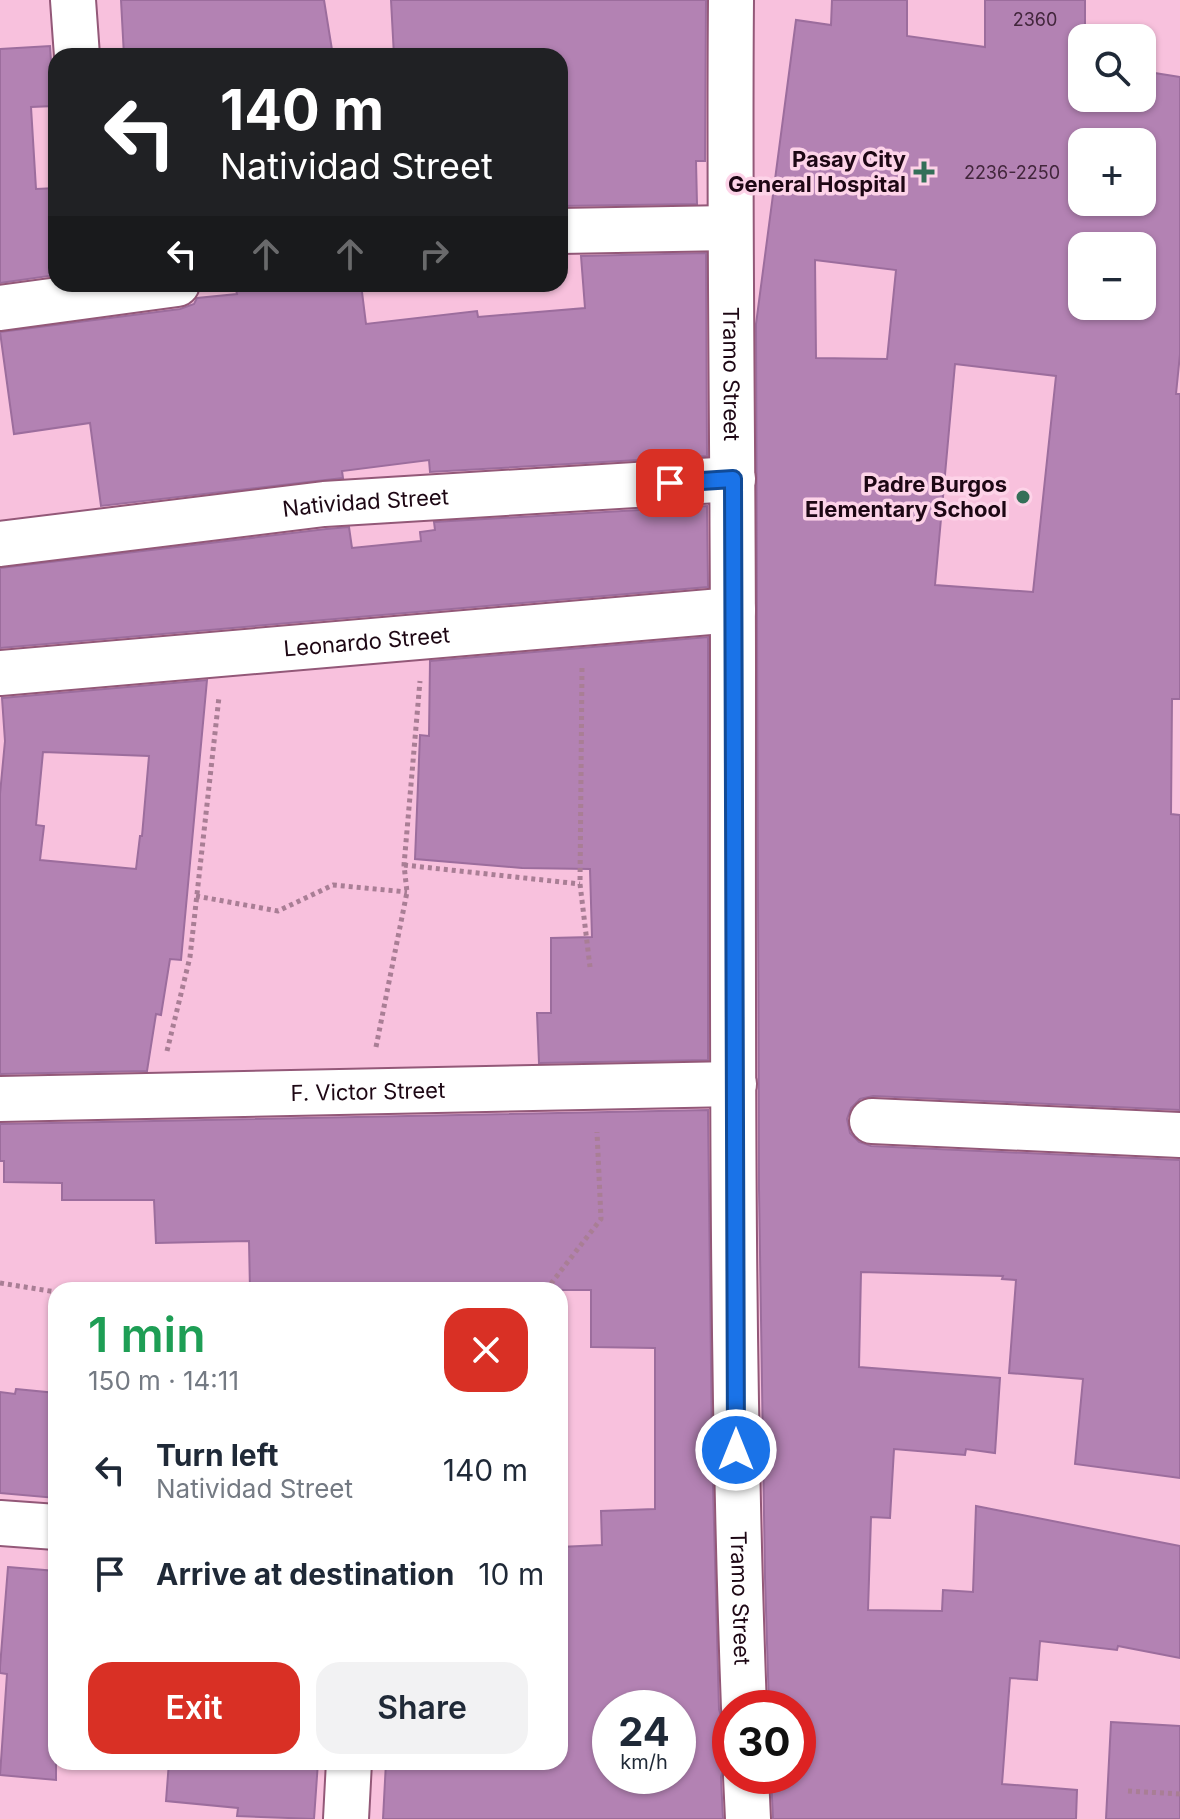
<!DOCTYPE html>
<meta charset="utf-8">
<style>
:root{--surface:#fff;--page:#f2f2f3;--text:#1f2937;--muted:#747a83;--accent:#d93025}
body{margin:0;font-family:Inter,sans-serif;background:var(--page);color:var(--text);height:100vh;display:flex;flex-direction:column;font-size:30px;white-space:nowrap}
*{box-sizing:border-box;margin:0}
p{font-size:26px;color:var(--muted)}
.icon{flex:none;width:44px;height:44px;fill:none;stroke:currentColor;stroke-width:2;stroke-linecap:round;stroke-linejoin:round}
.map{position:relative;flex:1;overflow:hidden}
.side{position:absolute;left:48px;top:1282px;width:520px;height:488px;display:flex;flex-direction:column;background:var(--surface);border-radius:24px;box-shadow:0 2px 6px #0004}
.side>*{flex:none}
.top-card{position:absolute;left:48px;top:48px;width:520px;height:244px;border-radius:24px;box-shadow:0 2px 6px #0004;background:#202124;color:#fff;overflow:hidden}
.controls{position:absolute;left:1068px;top:24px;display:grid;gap:16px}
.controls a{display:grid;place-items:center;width:88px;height:88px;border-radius:16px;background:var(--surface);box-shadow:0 2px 6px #0004;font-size:40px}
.speed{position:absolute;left:592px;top:1690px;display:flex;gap:16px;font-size:40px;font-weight:700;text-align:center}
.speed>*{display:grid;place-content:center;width:104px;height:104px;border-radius:50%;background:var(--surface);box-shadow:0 2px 6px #0004;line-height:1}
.speed small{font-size:20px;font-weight:400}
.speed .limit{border:12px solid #d22;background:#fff;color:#111}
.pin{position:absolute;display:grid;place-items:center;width:68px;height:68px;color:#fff;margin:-34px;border-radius:16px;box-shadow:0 4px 12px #0006}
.me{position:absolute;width:88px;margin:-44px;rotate:0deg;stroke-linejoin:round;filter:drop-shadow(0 0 6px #0008)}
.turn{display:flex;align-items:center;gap:28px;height:168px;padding:0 40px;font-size:36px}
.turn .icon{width:104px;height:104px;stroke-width:2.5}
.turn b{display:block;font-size:56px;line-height:68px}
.lanes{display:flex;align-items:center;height:76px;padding:0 40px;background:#0003;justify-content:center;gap:40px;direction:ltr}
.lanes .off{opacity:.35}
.round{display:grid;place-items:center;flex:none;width:84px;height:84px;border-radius:24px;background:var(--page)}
.head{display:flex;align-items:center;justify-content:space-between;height:136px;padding:0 40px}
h1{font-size:48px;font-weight:600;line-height:60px;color:#1e9e55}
.action{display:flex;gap:16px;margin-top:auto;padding:16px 40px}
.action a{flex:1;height:92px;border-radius:24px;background:var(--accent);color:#fff;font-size:32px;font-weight:600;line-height:92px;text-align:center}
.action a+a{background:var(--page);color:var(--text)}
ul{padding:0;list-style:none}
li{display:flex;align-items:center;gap:24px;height:104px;padding:0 40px}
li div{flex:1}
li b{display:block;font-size:30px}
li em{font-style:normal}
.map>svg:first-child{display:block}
.building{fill:#b382b3;stroke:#9c6d9d;stroke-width:2;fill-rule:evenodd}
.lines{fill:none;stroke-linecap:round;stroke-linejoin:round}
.minor-casing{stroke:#935878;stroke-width:48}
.path{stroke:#a97e95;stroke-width:5;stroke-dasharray:4 4;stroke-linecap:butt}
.minor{stroke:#fff;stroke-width:44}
.route-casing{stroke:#114b97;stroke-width:20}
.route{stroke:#1a73e8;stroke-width:14}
.poi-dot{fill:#346f58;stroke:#fdd3e8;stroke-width:3}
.labels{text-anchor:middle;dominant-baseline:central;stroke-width:7;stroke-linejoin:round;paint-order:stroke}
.number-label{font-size:18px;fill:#42263c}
.poi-label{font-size:22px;font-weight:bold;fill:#1d0714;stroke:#fdd3e8;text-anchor:end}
.street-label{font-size:22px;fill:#1d0714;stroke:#fdd3e8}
</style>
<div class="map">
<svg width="1180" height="1819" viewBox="0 0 1180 1819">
<rect width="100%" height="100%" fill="#f8c1dd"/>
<g class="building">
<polygon points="121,0 324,0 333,56 124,56"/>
<polygon points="391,0 706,0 705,161 696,161 697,204 560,206 560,56 549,56 549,52 504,56 394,56"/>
<path d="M832,0H907V36L985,47V0H1085V38H1082V98H1142V71L1180,77V354L1176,394H1180V699H1172L1171,814L1180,815V1110L873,1096L860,1099L851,1108L847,1119L850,1133L859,1142L871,1146L1180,1160V1478L1075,1464L1083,1379L1009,1373L1016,1280L1002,1279L1003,1276L861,1272L859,1367L1000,1378L995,1453L966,1449L965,1455L894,1449L890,1518L871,1517L868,1610L942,1611L943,1590L973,1592L976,1506L1180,1546V1658L1118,1646L1117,1650L1040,1641L1037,1680L1010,1678L1002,1784L1077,1790L1076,1819H773L771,1776H798V1708H769L765,1578L759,1189L756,324L796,20L831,25ZM1082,142H1142V202H1082ZM1082,246H1142V306H1082ZM815,260L896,270L887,359L816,358ZM955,364L1056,376L1033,592L935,585Z"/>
<polygon points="50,46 54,106 31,107 36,189 56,188 56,275 0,283 0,49"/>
<polygon points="706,253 707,456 430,472 429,460 342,471 343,478 101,506 90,423 14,434 0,332 180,309 194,304 197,298 237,294 236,290 285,284 361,284 366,324 477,311 478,317 585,308 581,256"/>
<polygon points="707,506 708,587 0,648 0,568 326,529 349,527 352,548 421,541 420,532 435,530 434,522"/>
<polygon points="708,637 708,1060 539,1063 537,1013 551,1013 551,938 592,937 590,869 522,868 415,859 420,735 429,736 430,661"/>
<path d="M207,680L181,960L170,959L161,1015L156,1014L147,1071L0,1074V794L5,741L2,698ZM43,752L149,756L142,836H140L136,869L40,860L44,826L36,825Z"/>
<path d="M708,1110L712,1449L719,1709L722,1720L730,1728V1758L724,1765L721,1777L723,1819H383L386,1762H560V1547L602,1545L601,1511L655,1509V1348L591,1347V1290H250L249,1241L156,1243L154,1200H62V1183L4,1182V1161H0V1124ZM610,1708H678V1776H610Z"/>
<polygon points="16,1389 56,1393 56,1498 0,1493 0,1392 15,1394"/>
<polygon points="8,1567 56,1571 56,1780 0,1775 7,1674 0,1673 0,1667"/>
<polygon points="1111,1722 1180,1726 1180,1819 1106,1819"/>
<polygon points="169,1762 318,1762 314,1819 237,1816 238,1808 166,1801"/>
</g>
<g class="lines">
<g class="minor-casing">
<g id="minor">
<polyline points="73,0 77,56"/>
<path id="s1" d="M731,0C729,223 733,446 733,669C733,1016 731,1362 744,1708"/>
<polyline points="560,231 729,228"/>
<polyline points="0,308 177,284"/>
<path id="s2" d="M0,544L324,504L733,479"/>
<path id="s3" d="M0,673L733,610"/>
<path id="s4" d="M0,1099L734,1084"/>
<polyline points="872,1121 1180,1135"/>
<polyline points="0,1523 56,1527"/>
<polyline points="746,1776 748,1819"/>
<polyline points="346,1819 349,1762"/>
</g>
</g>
<g class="path">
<polyline points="582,668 580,884 590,967"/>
<polyline points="404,865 580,884"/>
<polyline points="196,896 278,911 333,885 407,892"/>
<polyline points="376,1047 407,892 404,865 420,681"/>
<polyline points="167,1051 190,957 219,697"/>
<polyline points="0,1283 56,1292"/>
<polyline points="546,1290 601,1219 597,1132"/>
<polyline points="1128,1791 1180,1794"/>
</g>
<use href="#minor" class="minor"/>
</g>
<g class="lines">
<g class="route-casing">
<polyline id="route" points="670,483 733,479 736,1450"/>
</g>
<use href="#route" class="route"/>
</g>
<g class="poi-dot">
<path d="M920 160h8v8h8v8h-8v8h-8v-8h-8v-8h8z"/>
<circle cx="1023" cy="497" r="8"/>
</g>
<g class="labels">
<g class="number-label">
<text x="1035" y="19">2360</text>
<text x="1012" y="172">2236-2250</text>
</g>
<g class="poi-label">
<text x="906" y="159">Pasay City<tspan x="906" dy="25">General Hospital</tspan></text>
<text x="1007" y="484">Padre Burgos<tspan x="1007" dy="25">Elementary School</tspan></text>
</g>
<g class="street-label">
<text stroke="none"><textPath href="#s1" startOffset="374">Tramo Street</textPath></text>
<text stroke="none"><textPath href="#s2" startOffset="368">Natividad Street</textPath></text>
<text stroke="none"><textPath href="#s3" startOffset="368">Leonardo Street</textPath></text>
<text stroke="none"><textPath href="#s4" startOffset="368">F. Victor Street</textPath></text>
<text stroke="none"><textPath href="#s1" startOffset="1598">Tramo Street</textPath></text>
</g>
</g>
</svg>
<div class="controls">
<a><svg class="icon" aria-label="search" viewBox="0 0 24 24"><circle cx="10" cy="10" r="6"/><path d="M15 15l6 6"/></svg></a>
<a>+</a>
<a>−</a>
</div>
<div class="speed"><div>24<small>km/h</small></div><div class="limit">30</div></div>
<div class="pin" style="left:670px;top:483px;background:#d93025"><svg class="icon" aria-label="arrive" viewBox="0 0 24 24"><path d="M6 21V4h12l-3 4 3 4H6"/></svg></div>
<svg class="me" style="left:736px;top:1450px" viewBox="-20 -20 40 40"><circle r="17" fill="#1a73e8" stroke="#fff" stroke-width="3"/><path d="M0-11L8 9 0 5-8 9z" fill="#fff"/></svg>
<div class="top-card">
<div class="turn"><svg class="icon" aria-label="left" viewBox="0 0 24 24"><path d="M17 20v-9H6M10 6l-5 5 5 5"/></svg><div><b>140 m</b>Natividad Street</div></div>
<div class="lanes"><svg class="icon" aria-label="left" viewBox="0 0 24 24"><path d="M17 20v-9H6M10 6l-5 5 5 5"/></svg><svg class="icon off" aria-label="ahead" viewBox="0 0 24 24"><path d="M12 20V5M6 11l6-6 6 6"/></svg><svg class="icon off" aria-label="ahead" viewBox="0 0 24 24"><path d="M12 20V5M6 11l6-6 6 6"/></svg><svg class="icon off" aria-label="right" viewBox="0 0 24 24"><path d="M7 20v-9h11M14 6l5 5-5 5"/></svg></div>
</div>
<section class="side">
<div class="head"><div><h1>1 min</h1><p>150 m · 14:11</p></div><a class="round" style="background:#d93025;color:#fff"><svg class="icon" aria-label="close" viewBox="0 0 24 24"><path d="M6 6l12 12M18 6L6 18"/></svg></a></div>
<ul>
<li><svg class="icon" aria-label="left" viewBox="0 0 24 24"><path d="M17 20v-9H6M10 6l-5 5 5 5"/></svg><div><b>Turn left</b><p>Natividad Street</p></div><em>140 m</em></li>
<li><svg class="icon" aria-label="arrive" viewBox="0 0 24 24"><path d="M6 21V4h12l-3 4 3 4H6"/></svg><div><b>Arrive at destination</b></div><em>10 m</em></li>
</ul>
<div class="action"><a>Exit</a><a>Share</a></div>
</section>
</div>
